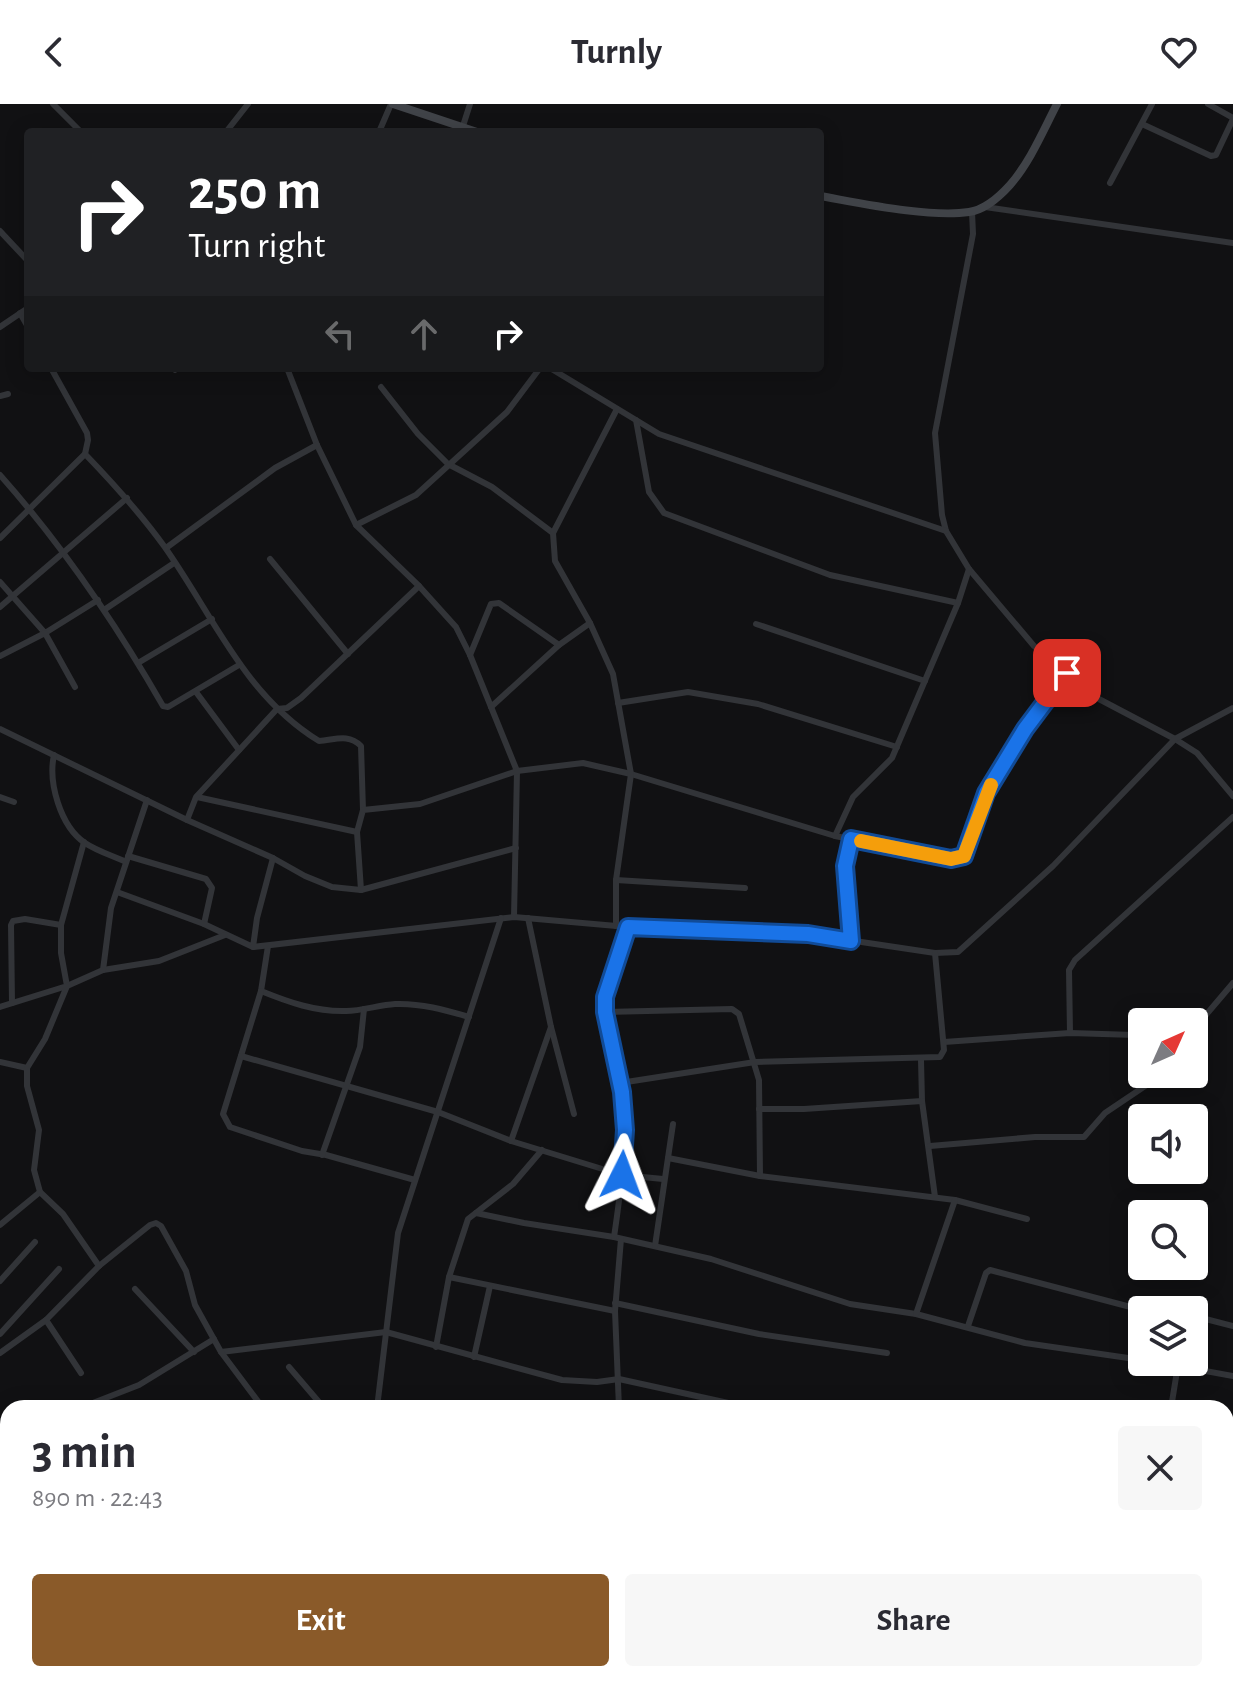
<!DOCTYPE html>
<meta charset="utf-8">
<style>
:root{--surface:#fff;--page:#f7f7f7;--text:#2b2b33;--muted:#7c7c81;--accent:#8a5a29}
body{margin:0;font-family:"Alegreya Sans",sans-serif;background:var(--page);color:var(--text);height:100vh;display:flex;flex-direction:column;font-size:30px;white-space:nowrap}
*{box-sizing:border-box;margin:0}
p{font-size:26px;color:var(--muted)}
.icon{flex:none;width:44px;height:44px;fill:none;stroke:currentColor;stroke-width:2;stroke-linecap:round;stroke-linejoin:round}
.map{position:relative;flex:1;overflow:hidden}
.drawer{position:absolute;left:0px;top:1296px;width:1234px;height:282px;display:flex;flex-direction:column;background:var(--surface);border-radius:24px 24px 0 0;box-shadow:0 4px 20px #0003}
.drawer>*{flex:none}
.guide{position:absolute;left:24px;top:24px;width:800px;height:244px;border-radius:8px;box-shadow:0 4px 20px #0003;background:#202124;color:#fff;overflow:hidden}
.needle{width:52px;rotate:45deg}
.controls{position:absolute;left:1128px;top:904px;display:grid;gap:16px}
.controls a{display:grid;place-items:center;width:80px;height:80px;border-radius:8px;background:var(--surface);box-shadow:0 4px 20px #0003;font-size:40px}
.pin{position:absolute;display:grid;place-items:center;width:68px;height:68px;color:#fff;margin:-34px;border-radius:16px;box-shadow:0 4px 12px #0006}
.me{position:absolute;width:88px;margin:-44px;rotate:3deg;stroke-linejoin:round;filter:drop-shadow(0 0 6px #0008)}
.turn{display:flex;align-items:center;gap:28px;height:168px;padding:0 32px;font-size:36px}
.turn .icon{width:104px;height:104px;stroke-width:2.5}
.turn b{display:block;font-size:56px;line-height:68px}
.lanes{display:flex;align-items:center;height:76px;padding:0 32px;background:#0003;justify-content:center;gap:40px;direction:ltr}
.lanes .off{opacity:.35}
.round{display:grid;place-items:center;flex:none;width:84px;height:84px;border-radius:8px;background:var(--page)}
.headline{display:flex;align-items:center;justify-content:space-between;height:136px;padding:0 32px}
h1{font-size:48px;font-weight:700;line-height:60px}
.primary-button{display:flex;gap:16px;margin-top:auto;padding:16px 32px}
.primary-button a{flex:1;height:92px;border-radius:8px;background:var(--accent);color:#fff;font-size:32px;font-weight:700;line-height:92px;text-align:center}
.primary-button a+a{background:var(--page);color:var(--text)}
header{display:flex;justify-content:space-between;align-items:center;height:104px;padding:0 32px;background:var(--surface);font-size:36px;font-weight:700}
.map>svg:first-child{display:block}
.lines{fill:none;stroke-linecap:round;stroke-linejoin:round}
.street{stroke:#323438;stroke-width:6}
.secondary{stroke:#404348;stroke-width:8}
.route-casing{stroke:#114b97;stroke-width:20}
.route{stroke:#1a73e8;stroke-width:14}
.slow{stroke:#f59e0b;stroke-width:14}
</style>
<header><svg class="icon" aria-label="back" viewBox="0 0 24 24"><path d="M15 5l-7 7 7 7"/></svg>Turnly<svg class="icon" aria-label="heart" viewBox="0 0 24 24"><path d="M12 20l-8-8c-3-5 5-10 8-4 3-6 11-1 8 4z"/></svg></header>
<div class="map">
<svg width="1233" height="1577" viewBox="0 0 1233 1577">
<rect width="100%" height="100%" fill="#111113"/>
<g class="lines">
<g class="street">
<polyline points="53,0 81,28"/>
<polyline points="1208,0 1233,14"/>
<polyline points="1142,20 1211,52 1216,51 1233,15"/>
<polyline points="462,25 470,0"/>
<polyline points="226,28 248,0"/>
<polyline points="379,28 391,0"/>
<polyline points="1110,79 1152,0"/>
<polyline points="985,103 1233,139"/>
<polyline points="972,108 973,130 935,329 942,411 946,427 969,465 1034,542 1097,594 1175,635 1197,649 1233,692"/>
<polyline points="0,127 28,157"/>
<polyline points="20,209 28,223"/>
<polyline points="0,223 28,204"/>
<path d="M51,264L87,329L88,336L85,350C113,379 140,409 164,442C213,511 244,591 319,637C335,636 348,629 361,642L363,706"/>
<polyline points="173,264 175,266"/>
<polyline points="287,264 317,341 356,421 419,482 456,523 470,551 517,667 514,813"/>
<polyline points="550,264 659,330 946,427"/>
<polyline points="381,283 418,330 448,360 492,383 553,429"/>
<polyline points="0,292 8,290"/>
<polyline points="636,316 649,388 664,409 830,471 958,499"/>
<path d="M0,371C63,442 116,520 163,602L168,603L239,561"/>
<polyline points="356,421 416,391 507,308 540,264"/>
<polyline points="0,434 85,350"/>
<polyline points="166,444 275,364 317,341"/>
<polyline points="270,455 348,550"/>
<polyline points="0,478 45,529 98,496"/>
<polyline points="0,503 127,394"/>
<polyline points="104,506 174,459"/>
<polyline points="756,520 925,577"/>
<polyline points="470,551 491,500 499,499 559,541"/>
<polyline points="0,552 45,529 75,583"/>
<polyline points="138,559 212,515"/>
<polyline points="196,588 239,646"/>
<polyline points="618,599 688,588 758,600 897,643"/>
<polyline points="491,603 559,541 590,519"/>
<polyline points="0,625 187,716 273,754"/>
<path d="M54,651C48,678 60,722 85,739C97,747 113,752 126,758"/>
<polyline points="0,693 14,698"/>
<polyline points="197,693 357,728"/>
<polyline points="187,716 196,693 277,605 287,604 301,594 419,482"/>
<polyline points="835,732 853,693 892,654 958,499 969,465"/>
<polyline points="851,735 845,762 851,837"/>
<polyline points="128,752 206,775 212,784 204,820"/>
<polyline points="616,776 745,784"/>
<polyline points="361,786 357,728 363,706 420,700 517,667 583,659 631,670 835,732 951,755 964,752 986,689 1025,625 1067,569"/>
<polyline points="117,788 204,820 253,843 257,814 273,754 305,772 332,783 361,786 516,744"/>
<polyline points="528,814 551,923 574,1010"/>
<polyline points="616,822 616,776 631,670 613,570 590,519 555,457 553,429 617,305"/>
<path d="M268,842L261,887C288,898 316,908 346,907C362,907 379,901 395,900C421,899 445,906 469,913"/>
<polyline points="253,843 514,813 628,823 808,830 935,849 958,848 1053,762 1175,635 1233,604"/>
<polyline points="103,866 159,857 225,831"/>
<polyline points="261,887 223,1010 230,1023 302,1047 326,1051 415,1076"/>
<polyline points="12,899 11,821 13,817 25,815 61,821"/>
<polyline points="0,903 67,882 61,849 61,821 84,738"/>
<polyline points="605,908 732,905 739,910 759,976 760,1072"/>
<polyline points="1194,925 1233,879"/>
<polyline points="1070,929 1069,866 1075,856 1233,713"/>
<polyline points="944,938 1070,929 1135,931"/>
<polyline points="241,952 438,1008 511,1037 622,1071 663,1075"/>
<polyline points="921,956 922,997 935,1093"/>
<polyline points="0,958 27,964"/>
<polyline points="620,979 755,958 940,953 944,946 935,849"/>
<polyline points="759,1005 804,1005 922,997"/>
<polyline points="511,1037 551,923"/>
<polyline points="930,1042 1035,1033 1084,1033 1105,1009 1154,976 1159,970"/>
<polyline points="322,1051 360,943 364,905"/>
<polyline points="668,1054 760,1072 955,1096 1027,1115"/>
<polyline points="476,1109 524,1119 614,1133 711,1155 850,1200 916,1210 1025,1239 1142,1256"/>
<polyline points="0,1121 40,1088"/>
<path d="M614,1133C621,1086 627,1039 622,991C619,960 601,926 605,894C608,871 621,845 628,823"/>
<polyline points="655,1142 673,1020"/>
<polyline points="99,1162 63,1110 40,1088 34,1066 39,1026 27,982 27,964 45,935 67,882 103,866 111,804 147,696"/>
<polyline points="449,1173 615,1207"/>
<polyline points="0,1177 35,1138"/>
<polyline points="135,1185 194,1248"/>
<polyline points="615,1199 759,1230 887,1249"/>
<polyline points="1159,1206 1170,1200 1179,1206"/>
<polyline points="916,1210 955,1096"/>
<polyline points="1194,1212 1233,1222"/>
<polyline points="46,1216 81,1269"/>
<polyline points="968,1222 986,1169 990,1166 1142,1206"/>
<polyline points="0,1230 59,1165"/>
<polyline points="436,1243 449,1173 468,1115 513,1080 542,1046"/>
<polyline points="221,1248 386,1228 562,1276 597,1278 619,1275 751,1304"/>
<polyline points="0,1249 46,1216 99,1162 150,1121 156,1119 161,1122 186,1167 195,1201 221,1248 263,1304"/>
<polyline points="474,1253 490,1182"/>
<polyline points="1156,1258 1233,1272"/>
<polyline points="289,1263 324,1304"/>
<polyline points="80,1304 139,1281 214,1235"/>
<polyline points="377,1304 398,1129 501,814"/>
<polyline points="619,1304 615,1207 621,1135"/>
<polyline points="1171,1304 1178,1261"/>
<polyline points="0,1322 8,1321"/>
<polyline points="0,1326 8,1328"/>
<polyline points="1226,1365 1233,1365"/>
<polyline points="0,1380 8,1388"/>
<polyline points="0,1462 8,1467"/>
<path d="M1226,1483C1232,1457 1230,1429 1233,1403"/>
<polyline points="1226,1490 1233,1492"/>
<polyline points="0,1526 8,1540"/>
<polyline points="1226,1566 1233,1568"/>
<polyline points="24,1570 28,1577"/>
<polyline points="99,1570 104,1577"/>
<polyline points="337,1570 351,1577"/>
<polyline points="510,1570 517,1577"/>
<polyline points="1197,1570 1198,1577"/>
<polyline points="0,1573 8,1562"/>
<polyline points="166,1577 171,1570"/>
<polyline points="326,1577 330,1570"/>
<polyline points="932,1577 934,1571 948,1577"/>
<polyline points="1058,1577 1059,1570"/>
</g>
<g class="secondary">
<polyline points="393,0 477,28"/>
<path d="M820,92C860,99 930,114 969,108C984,106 1000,92 1010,81C1030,58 1043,27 1057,0"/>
</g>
</g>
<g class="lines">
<g class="route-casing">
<polyline id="route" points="622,1071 625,1026 622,988 605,908 605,893 628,823 808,830 851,837 845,762 851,735 951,755 964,752 986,689 1025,625 1067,569"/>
</g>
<use href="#route" class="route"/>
<polyline class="slow" points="861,737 951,755 964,752 991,681"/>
</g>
</svg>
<div class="controls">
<a><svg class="needle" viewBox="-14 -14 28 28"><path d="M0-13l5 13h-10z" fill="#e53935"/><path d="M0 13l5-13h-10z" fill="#7c7c81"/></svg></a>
<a><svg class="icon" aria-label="sound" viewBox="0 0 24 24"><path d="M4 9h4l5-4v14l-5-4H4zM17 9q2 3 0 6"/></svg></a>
<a><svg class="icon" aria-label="search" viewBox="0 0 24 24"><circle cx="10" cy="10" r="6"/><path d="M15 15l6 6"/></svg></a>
<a><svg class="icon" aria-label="layers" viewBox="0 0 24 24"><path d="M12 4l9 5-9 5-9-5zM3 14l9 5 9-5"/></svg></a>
</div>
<div class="pin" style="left:1067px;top:569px;background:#d93025"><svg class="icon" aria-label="arrive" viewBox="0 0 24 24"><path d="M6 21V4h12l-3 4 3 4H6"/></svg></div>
<svg class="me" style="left:622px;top:1071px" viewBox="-20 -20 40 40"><path d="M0-17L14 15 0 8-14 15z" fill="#1a73e8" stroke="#fff" stroke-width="4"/></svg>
<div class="guide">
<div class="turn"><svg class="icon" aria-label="right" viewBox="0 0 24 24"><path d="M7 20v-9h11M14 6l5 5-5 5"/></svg><div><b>250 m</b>Turn right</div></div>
<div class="lanes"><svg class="icon off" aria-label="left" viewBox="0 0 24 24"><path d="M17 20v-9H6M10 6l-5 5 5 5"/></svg><svg class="icon off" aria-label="ahead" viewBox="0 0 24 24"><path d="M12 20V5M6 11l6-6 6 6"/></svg><svg class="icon" aria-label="right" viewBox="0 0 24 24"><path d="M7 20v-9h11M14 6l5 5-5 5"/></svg></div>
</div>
<section class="drawer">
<div class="headline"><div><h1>3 min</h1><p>890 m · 22:43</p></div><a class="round"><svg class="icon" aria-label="close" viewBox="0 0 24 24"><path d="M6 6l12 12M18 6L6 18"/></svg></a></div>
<div class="primary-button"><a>Exit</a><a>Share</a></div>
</section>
</div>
